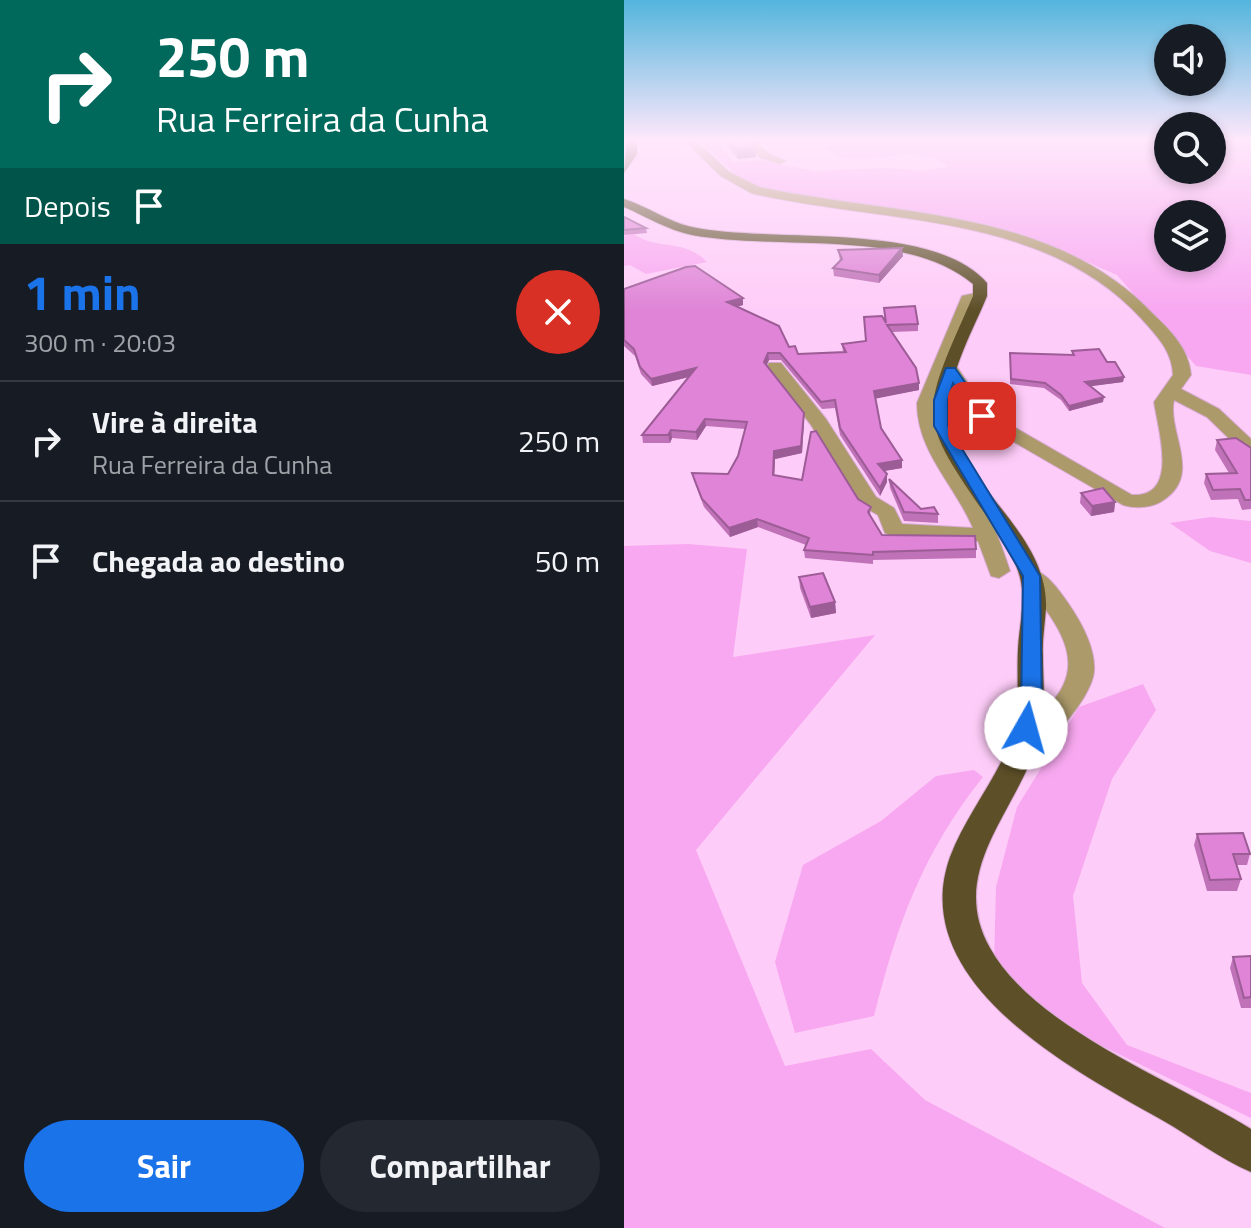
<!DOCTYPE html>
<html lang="pt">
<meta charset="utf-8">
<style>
:root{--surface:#171b24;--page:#242831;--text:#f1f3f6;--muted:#9ea1a6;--line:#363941;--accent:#1a73e8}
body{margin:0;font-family:"Titillium Web",sans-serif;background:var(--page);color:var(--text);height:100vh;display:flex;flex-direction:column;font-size:30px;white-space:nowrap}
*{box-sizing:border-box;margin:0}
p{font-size:26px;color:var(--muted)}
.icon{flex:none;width:44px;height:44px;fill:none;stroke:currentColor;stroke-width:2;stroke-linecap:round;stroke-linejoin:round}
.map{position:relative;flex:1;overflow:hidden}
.details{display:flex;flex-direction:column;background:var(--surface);width:624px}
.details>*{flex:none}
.guide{background:#00695c;color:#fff;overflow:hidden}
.fabs{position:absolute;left:530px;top:24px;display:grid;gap:16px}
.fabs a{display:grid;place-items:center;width:72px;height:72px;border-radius:50%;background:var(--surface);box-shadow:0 4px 12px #0003;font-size:40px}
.pin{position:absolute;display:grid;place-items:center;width:68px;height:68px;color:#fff;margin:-34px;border-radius:16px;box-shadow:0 4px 12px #0006}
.me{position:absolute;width:88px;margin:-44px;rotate:7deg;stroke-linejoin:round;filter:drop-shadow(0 0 6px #0008)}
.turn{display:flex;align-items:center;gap:28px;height:168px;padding:0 24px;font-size:36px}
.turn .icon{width:104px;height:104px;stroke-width:2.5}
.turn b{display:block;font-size:56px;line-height:68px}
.then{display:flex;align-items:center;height:76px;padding:0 24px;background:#0003;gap:16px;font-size:30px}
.round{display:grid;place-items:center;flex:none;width:84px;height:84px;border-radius:42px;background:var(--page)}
.summary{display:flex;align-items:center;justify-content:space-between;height:136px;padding:0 24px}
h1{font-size:48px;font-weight:700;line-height:60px;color:var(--accent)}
.button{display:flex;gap:16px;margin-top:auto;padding:16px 24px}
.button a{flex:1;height:92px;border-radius:48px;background:var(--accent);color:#fff;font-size:32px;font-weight:700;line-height:92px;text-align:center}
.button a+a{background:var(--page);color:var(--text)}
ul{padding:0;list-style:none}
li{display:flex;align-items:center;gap:24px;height:120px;padding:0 24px;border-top:2px solid var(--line)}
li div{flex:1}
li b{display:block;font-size:30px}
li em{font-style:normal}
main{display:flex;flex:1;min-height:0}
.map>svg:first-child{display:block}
.green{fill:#f8a8f0;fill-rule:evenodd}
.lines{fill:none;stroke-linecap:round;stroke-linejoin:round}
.minor-casing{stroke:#d6a9d0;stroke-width:2}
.highway-casing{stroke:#d6a9d0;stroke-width:2}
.minor{fill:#ac9a6a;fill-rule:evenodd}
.highway{fill:#5d4f27;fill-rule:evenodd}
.wall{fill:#c072b8}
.shaded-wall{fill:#9c5c96}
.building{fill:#df84d6;stroke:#9c5c96;stroke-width:2}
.route{fill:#1a73e8;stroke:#114b97;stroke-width:2}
</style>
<main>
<section class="details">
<div class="guide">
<div class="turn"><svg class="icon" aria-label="right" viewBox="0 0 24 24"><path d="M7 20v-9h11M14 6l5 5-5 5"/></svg><div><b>250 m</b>Rua Ferreira da Cunha</div></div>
<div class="then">Depois<svg class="icon" aria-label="arrive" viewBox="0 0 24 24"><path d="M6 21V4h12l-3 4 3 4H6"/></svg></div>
</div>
<div class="summary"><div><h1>1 min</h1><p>300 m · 20:03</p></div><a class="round" style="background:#d93025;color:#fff"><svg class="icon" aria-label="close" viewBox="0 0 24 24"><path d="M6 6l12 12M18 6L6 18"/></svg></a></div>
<ul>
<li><svg class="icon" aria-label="right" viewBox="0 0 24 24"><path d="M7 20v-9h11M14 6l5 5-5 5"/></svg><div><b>Vire à direita</b><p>Rua Ferreira da Cunha</p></div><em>250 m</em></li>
<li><svg class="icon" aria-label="arrive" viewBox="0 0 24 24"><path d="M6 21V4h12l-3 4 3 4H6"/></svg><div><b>Chegada ao destino</b></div><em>50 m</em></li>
</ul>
<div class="button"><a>Sair</a><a>Compartilhar</a></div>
</section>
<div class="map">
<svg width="627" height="1228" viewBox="0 0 627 1228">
<rect width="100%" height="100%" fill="#feccf8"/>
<g class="green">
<path d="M74,139H91L109,162L134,160L191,171L262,168L299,171L324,167C301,143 254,161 224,159C216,158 209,152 201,149L208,142L203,139H544V170H588V139H627V375L572,366L493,275L406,237L347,221L155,193L121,183ZM544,214H588V258H544Z"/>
<path d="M10,234C35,251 60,238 83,262L22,274L6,265L0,266V236Z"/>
<polygon points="587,517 627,521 627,563 586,551 546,523"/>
<polygon points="64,544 123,549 109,657 251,635 72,850 161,1066 247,1049 301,1100 541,1228 0,1228 0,546"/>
<polygon points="519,684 532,710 488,779 449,896 458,983 503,1045 627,1093 627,1118 416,1016 370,964 372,887 393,807 455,707"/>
<path d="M350,770L359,777C299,852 273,924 250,1016L171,1033L151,962L179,865L257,821L312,776Z"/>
</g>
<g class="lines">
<g class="minor-casing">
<g id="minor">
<path d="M59,139H70L105,172L135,187C269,216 428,207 529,314C547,331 565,349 567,375L557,389L595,409L627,439V455L620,453L583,417L550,400C543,432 578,473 541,499C529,508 513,509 499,505L352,420L321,376C298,436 328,452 357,501C370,524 378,547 386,571L375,578L367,576L354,541L279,540L261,533L254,515L237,505L187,425L143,367L145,363H157L202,419L252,497L270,508L278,524L349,528C331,485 293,452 293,403L338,296L356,292L363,296L349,302L325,366L333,367L364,412L508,495C556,498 534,429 530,402L549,375C548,350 532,335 517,318C418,211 258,224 127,193L97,176Z"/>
<polygon points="119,139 130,139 145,154 162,161 156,164 137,158"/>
<path d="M408,569C423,573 435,590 444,603C457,622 472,648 470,672C467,700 415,762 386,753L382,746C391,730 410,720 423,707C472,660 425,616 397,576Z"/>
</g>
</g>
<g class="highway-casing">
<g id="highway">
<polygon points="3,139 13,139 13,154 0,173"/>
<path d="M0,199C23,206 44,222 68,227C146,244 309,220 363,283V296C349,330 328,367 325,404C319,475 425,527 422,608C421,624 418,640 419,656C419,686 423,710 414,740C394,811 322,870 366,948C410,1028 550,1081 627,1129V1172C596,1159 568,1137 538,1120C451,1071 281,983 326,857C341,817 369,784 385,745C398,712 392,683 394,649C395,629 400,609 398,589C396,565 381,544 368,524C291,413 295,419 349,296V284C281,227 153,251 68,235C44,230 23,217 0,207Z"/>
</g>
</g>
<use href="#minor" class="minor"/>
<use href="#highway" class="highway"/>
</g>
<g class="wall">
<polygon points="97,139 124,139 132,157 114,159"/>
<polygon points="0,217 22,228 23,233 0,235"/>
<polygon points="214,250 279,256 255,283 210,276 209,268 216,261"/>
<polygon points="0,289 119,298 119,305 112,307 174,354 219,352 218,344 242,341 261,321 260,308 294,324 294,331 268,332 295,383 295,390 251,398 257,428 278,460 278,468 260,471 263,482 256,496 216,435 211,408 198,409 157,360 145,360 142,365 180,421 178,453 151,459 150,476 234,499 247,507 246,516 258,535 352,549 352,558 249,560 249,564 181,558 180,550 182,545 134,527 106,537 80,507 70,481 68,473 104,474 114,456 121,429 82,426 73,440 48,438 46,443 19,443 18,435 65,377 28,386 17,374 11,356 0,346"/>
<polygon points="448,351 483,362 500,377 499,382 466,386 479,402 445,411 437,400 420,388 386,384 386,353 448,355"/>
<polygon points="593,440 627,448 627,509 618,510 614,499 587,500 580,483 582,474 605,473 591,450"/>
<polygon points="265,479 297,509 314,514 314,523 280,521 266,488"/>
<polygon points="457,493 491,502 490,512 467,516 456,503"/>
<polygon points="175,577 211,602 212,613 187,618 176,588"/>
<polygon points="573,834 626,854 623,865 612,865 617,879 613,891 583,891 570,845"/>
<polygon points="627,956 627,1008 617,1008 606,968 609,957"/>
</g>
<g class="shaded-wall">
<polygon points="131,148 132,157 114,159 112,150"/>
<polygon points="278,248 279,256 255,283 255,275"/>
<polygon points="119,298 119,305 103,309 103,302"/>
<polygon points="144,353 145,360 141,369 140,362"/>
<polygon points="72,368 73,375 28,386 27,379"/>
<polygon points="500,377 499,382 461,387 461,382"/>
<polygon points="295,383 295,390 250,399 250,391"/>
<polygon points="480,397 479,402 445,411 445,406"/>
<polygon points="180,413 180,421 178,453 151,459 150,483 150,451"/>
<polygon points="81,419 82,426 73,440 72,432"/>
<polygon points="47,430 48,438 46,443 44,435"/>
<polygon points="278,460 278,468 254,472 254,464"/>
<polygon points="263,474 263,482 256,496 256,488"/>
<polygon points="491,502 490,512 467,516 468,506"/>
<polygon points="133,519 134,527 106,537 105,528"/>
<polygon points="211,602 212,613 187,618 186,607"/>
</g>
<g class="building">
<polygon points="103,139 124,139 131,148 112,150"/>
<polygon points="0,217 22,228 0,230"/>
<polygon points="278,248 255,275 209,268 218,259 214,250"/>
<polygon points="71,266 119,298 103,302 155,326 165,347 171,346 174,354 222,352 218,344 242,341 240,317 258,316 262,323 260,308 291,306 294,324 263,325 292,368 295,383 250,391 257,428 278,460 254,464 263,474 256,488 216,428 211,400 197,402 156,353 144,353 140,362 180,413 177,446 150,451 149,475 178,480 187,432 192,431 234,499 247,507 244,512 258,535 351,536 352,549 249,552 249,555 180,550 185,538 133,519 105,528 78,499 68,473 104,474 114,456 123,422 81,419 72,432 47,430 44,435 18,435 72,368 27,379 16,367 10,349 0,340 0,289 62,267"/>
<polygon points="475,349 483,362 491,362 500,377 461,382 480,397 445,406 437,395 421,383 387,379 386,353 450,355 448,351"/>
<polygon points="612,438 627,448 627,500 621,500 616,489 589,490 582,474 613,473 593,440"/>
<polygon points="265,479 297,509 310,507 314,514 280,512"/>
<polygon points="479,488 491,502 468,506 457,493"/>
<polygon points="199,573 211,602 186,607 175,577"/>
<polygon points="619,833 626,854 609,854 617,879 586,880 573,834"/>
<polygon points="627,956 627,997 620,998 609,957"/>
</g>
<linearGradient id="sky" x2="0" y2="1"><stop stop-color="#53b5dd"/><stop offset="0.45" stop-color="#ffe8fc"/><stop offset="1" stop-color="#ffe8fc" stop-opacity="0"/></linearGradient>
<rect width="627" height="311" fill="url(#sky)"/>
<polygon class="route" points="322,368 331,368 365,416 353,419 329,383 324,400 324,426 416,576 418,711 409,734 402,736 392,728 397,711 399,576 310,426 310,400"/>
</svg>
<div class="fabs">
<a><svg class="icon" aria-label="sound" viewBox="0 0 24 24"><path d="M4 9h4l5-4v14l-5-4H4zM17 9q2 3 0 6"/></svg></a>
<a><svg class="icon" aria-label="search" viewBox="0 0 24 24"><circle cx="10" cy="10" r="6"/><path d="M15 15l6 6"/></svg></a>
<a><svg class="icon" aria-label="layers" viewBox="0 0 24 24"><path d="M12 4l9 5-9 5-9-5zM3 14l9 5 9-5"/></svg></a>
</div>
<div class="pin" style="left:358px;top:416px;background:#d93025"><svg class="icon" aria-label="arrive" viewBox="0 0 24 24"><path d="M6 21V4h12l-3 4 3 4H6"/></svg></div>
<svg class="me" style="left:402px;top:728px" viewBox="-20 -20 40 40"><circle r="19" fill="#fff"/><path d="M0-13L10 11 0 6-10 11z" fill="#1a73e8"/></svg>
</div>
</main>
